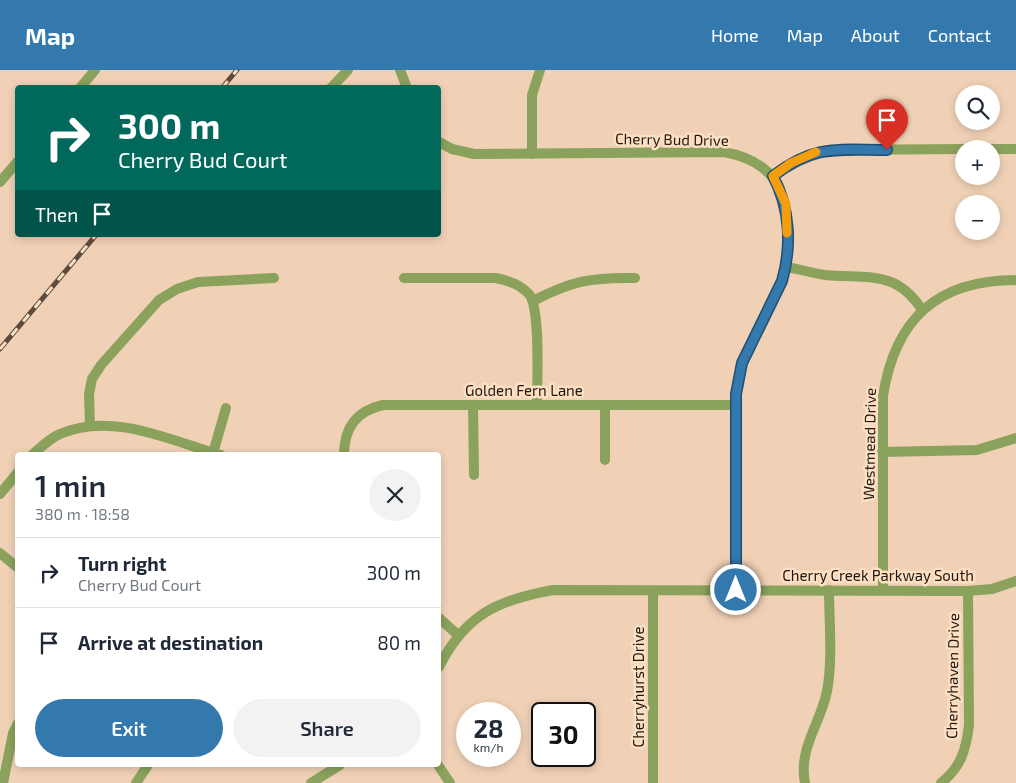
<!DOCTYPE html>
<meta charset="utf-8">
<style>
:root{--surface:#fff;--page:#f2f2f3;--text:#1f2937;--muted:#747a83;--line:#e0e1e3;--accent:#3379ae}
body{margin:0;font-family:"Exo 2",sans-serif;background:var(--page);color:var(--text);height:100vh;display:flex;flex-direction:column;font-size:19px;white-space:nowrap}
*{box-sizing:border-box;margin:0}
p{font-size:16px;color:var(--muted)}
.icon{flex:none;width:28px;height:28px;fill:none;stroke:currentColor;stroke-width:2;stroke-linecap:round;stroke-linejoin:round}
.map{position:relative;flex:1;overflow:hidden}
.sheet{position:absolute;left:15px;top:382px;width:426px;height:315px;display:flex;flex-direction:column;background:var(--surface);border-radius:5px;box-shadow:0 2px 8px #0003}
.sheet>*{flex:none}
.top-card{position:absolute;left:15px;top:15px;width:426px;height:152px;border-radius:5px;box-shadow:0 2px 8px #0003;background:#00695c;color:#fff;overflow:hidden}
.fabs{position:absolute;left:955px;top:15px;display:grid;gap:10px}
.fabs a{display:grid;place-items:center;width:45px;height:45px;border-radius:50%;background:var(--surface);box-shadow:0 2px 8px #0003;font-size:25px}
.speed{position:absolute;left:456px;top:632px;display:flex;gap:10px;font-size:25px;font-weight:700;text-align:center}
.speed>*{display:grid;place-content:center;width:65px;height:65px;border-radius:50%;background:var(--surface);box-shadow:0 2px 8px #0003;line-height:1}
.speed small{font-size:12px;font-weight:400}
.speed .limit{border:2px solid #111;border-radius:8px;background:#fff;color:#111}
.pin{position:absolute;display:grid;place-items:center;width:42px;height:42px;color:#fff;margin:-51px -21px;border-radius:50% 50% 50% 0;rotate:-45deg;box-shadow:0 0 5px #0007}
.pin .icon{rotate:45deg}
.me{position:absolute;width:55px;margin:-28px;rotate:0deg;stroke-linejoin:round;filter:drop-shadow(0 0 4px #0008)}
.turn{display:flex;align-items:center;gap:18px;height:105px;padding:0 20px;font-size:22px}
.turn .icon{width:65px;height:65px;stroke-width:2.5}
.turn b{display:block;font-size:35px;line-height:42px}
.then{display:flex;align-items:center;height:48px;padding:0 20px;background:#0003;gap:10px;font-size:19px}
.round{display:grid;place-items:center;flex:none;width:52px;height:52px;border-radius:26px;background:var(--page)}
.overview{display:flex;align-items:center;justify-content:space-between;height:85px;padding:0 20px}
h1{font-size:30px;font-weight:600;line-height:38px}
.button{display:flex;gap:10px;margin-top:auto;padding:10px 20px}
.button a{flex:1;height:58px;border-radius:30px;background:var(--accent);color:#fff;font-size:20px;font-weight:600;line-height:58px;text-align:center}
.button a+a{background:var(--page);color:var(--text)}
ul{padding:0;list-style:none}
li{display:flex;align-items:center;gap:15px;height:70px;padding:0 20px;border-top:1px solid var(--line)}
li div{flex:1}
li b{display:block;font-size:19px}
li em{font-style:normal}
header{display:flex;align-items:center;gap:30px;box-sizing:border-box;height:70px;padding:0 25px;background:var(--accent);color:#fff}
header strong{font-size:24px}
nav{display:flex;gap:28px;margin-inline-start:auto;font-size:18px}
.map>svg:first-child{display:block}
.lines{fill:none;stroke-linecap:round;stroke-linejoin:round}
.minor{stroke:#8aa25c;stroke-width:10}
.rail-casing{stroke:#5c4c3d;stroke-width:5}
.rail{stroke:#fddfc3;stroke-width:3;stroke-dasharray:9;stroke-linecap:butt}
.route-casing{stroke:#214f71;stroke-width:12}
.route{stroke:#3379ae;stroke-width:9}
.slow{stroke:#f59e0b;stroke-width:9}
.labels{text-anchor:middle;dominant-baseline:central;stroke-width:5;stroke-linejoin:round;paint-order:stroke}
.street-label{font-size:15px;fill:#21170d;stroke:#fddfc3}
</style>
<header>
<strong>Map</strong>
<nav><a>Home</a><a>Map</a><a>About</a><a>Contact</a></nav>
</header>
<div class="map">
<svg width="1016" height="713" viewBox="0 0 1016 713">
<rect width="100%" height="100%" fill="#f0d1b6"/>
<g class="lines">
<g class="minor">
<polyline points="400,0 407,18"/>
<polyline points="80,18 95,0"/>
<polyline points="331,18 348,0"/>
<path d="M439,72L452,79L474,84L724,82C772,91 788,118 787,165C787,181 787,195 782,211L742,293L736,325V520"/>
<polyline points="991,79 1016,79"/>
<polyline points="532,84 532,25 540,0"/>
<path d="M773,106C791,92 807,84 830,80L964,79"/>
<polyline points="0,112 18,91"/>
<path d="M786,197C799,199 812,203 825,205C866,209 896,199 922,240"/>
<path d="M404,208H495C507,210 520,214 529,224C541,239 537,313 537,335"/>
<path d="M533,231C571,211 592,207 635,208"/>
<polyline points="473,335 474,405"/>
<polyline points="605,335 605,390"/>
<polyline points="90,355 89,324 92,309 101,295 159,230 177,219 198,212 274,208"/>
<polyline points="882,382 977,380 1016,368"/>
<polyline points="213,383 226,338"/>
<path d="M32,385C40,378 50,368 60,364C112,341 171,371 221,385"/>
<path d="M344,385C344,358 356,341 383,335H736"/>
<polyline points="0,424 18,402"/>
<polyline points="0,483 18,498"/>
<path d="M883,520V326C895,249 937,210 1016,210"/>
<polyline points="653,521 653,713"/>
<polyline points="439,548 458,565"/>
<path d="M439,597C465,545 497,530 553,520L968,521L992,519L1016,511"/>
<polyline points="438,695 450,713"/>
<polyline points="3,713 13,663 18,653"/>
<polyline points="136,713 148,695"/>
<polyline points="311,713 340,695"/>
<path d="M805,713C798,678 821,653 827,621C833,589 829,552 829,520"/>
<path d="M941,713C961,697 966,680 969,655L968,521"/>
</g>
<g class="rail-casing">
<g id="rail">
<polyline points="222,18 237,0"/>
<polyline points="0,279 96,165"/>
</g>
</g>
<use href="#rail" class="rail"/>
</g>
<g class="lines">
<g class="route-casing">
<path id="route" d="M736,520V324L742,293L782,211C792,176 790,138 773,106C815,74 837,80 887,80"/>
</g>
<use href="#route" class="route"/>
<polyline class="slow" points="787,163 786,134 773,106 791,93 816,82"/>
</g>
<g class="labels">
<g class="street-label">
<text transform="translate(672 69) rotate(1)">Cherry Bud Drive</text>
<text x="524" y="320">Golden Fern Lane</text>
<text transform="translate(869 374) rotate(-89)">Westmead Drive</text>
<text x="878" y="505">Cherry Creek Parkway South</text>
<text transform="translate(952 606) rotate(-89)">Cherryhaven Drive</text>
<text transform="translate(638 617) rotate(-90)">Cherryhurst Drive</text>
</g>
</g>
</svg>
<div class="fabs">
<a><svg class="icon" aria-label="search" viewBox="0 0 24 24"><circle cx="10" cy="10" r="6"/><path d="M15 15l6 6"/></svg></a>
<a>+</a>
<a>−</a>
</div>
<div class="speed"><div>28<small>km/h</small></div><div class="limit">30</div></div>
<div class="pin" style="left:887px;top:80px;background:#d93025"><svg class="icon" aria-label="arrive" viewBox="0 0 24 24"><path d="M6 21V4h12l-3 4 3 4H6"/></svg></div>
<svg class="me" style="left:736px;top:520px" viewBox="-20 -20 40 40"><circle r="17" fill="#3379ae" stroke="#fff" stroke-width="3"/><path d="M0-11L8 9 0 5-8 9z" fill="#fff"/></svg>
<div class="top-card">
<div class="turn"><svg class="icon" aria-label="right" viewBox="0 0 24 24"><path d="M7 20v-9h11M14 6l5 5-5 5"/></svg><div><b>300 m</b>Cherry Bud Court</div></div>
<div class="then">Then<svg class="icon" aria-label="arrive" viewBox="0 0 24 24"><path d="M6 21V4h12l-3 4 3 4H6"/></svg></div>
</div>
<section class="sheet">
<div class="overview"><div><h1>1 min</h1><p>380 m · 18:58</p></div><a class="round"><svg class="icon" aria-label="close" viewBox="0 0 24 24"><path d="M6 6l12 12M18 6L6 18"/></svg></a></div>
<ul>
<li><svg class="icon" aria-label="right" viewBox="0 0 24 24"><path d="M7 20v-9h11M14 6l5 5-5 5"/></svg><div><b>Turn right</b><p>Cherry Bud Court</p></div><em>300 m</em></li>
<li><svg class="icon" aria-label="arrive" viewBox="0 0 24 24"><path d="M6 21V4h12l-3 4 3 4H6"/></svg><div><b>Arrive at destination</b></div><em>80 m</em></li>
</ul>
<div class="button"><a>Exit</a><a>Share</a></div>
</section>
</div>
